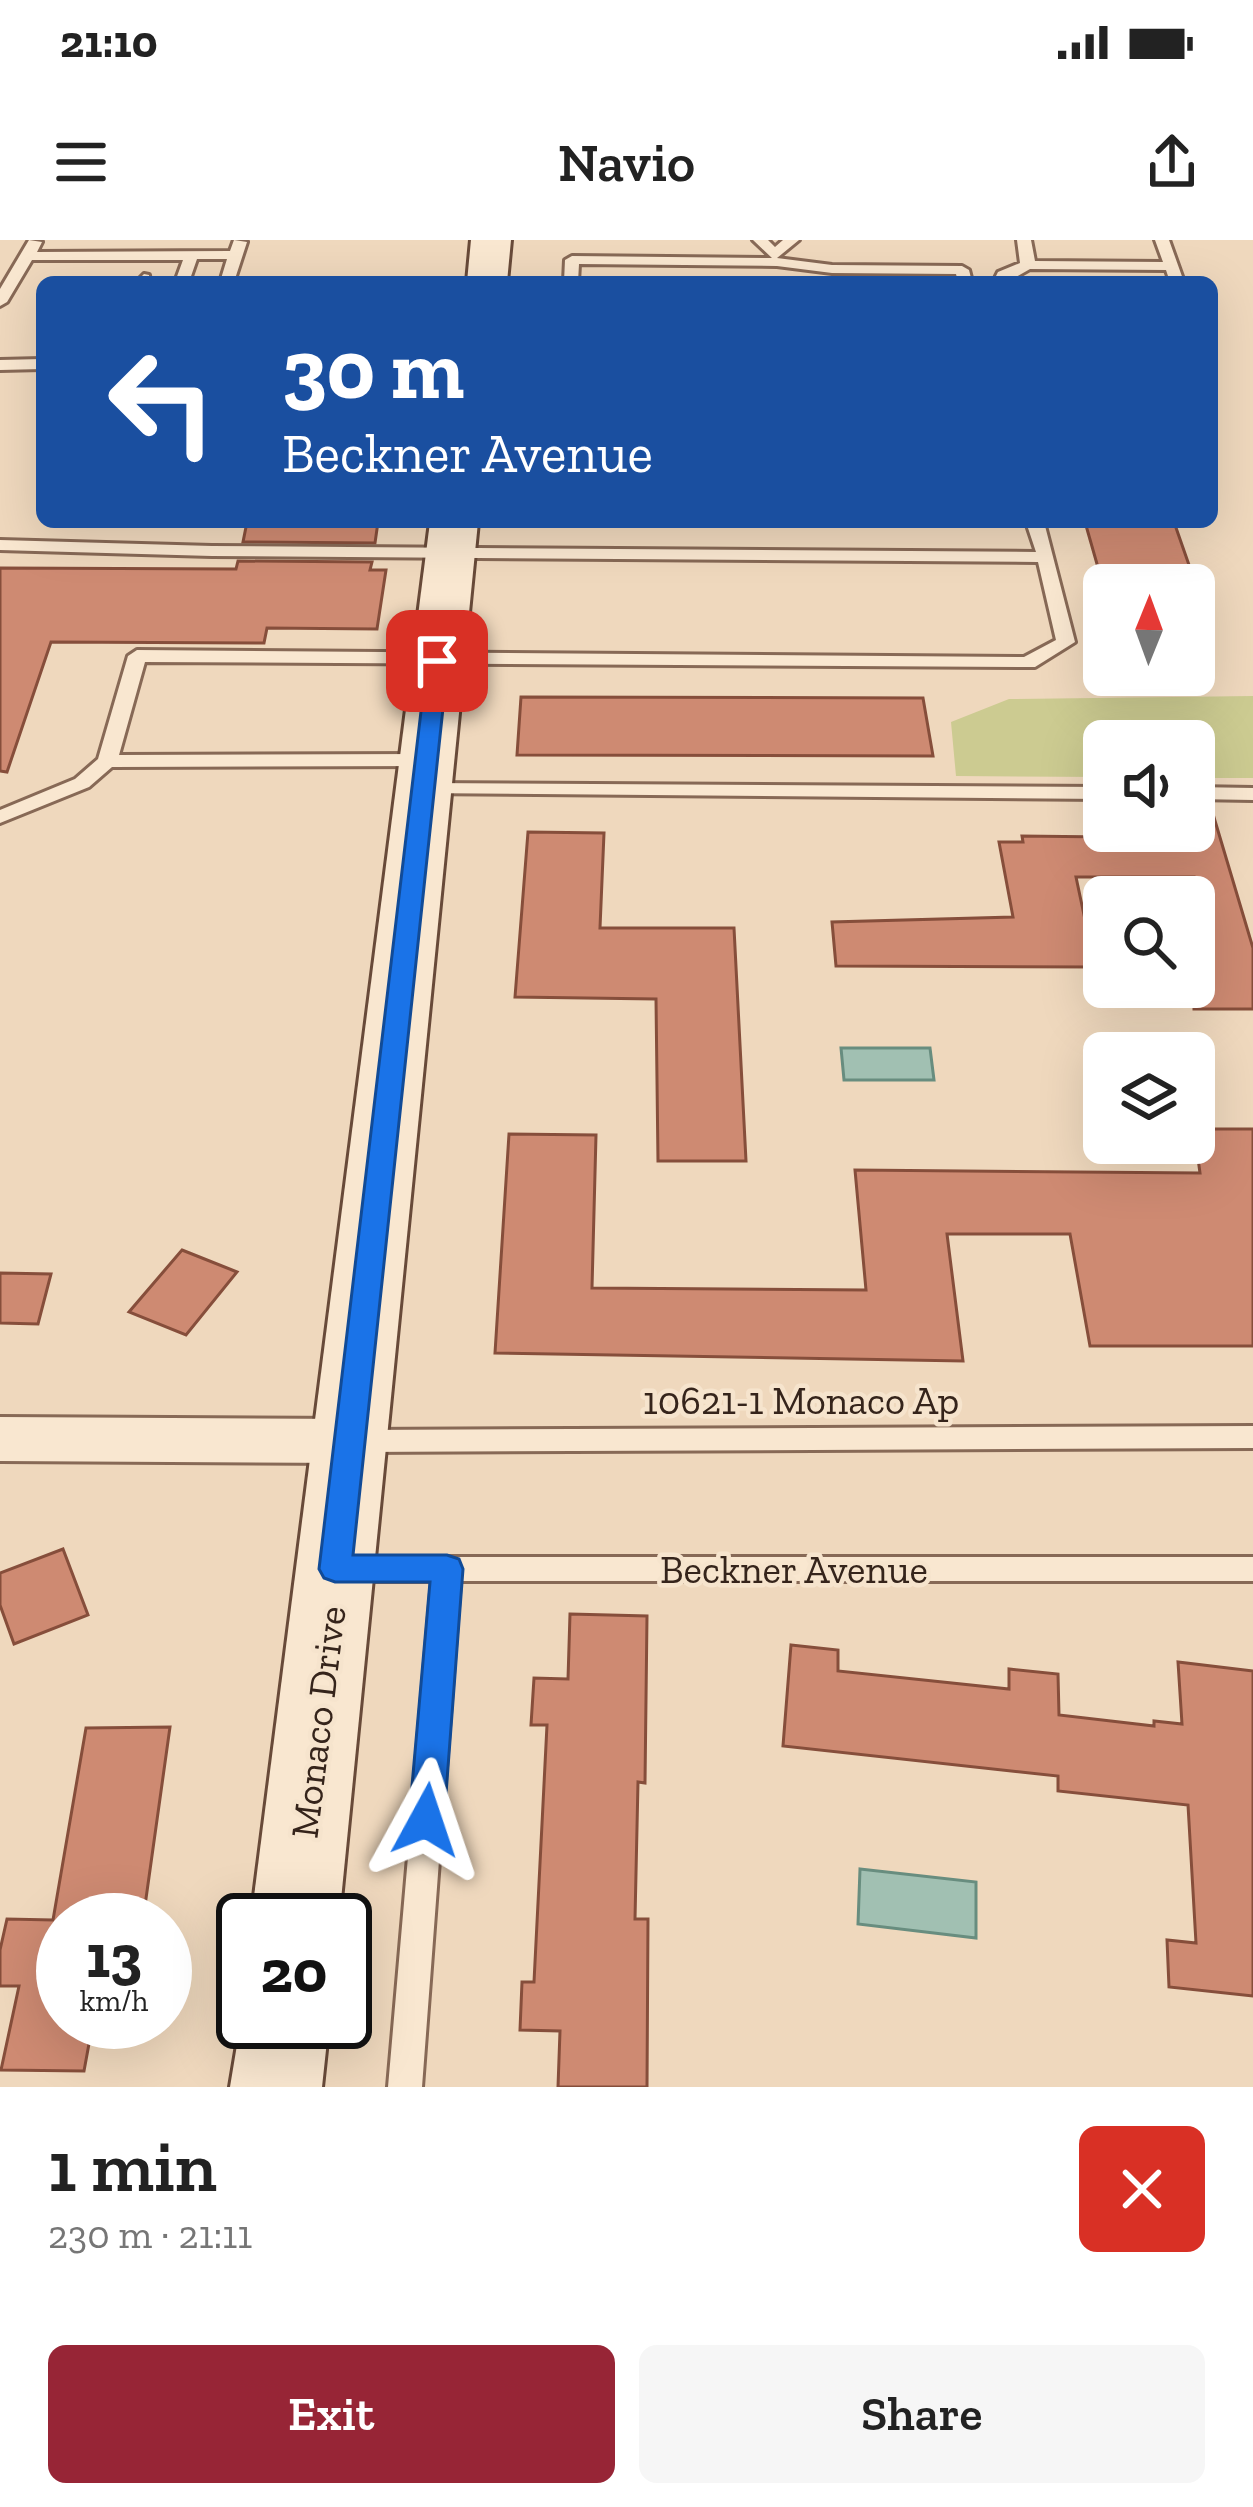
<!DOCTYPE html>
<meta charset="utf-8">
<style>
:root{--surface:#fff;--page:#f6f6f6;--text:#222;--muted:#767676;--accent:#972536}
body{margin:0;font-family:"Zilla Slab",serif;background:var(--page);color:var(--text);height:100vh;display:flex;flex-direction:column;font-size:45px;white-space:nowrap}
*{box-sizing:border-box;margin:0}
p{font-size:39px;color:var(--muted)}
.icon{flex:none;width:66px;height:66px;fill:none;stroke:currentColor;stroke-width:2;stroke-linecap:round;stroke-linejoin:round}
.map{position:relative;height:1847px;overflow:hidden}
.details{display:flex;flex-direction:column;background:var(--surface);flex:1}
.details>*{flex:none}
.top-card{position:absolute;left:36px;top:36px;width:1182px;height:252px;border-radius:18px;box-shadow:0 12px 48px #0002;background:#1a4fa0;color:#fff;overflow:hidden}
.needle{width:78px;rotate:1deg}
.buttons{position:absolute;left:1083px;top:324px;display:grid;gap:24px}
.buttons a{display:grid;place-items:center;width:132px;height:132px;border-radius:18px;background:var(--surface);box-shadow:0 12px 48px #0002;font-size:60px}
.speed{position:absolute;left:36px;top:1653px;display:flex;gap:24px;font-size:60px;font-weight:700;text-align:center}
.speed>*{display:grid;place-content:center;width:156px;height:156px;border-radius:50%;background:var(--surface);box-shadow:0 12px 48px #0002;line-height:1}
.speed small{font-size:30px;font-weight:400}
.speed .limit{border:6px solid #111;border-radius:18px;background:#fff;color:#111}
.pin{position:absolute;display:grid;place-items:center;width:102px;height:102px;color:#fff;margin:-51px;border-radius:24px;box-shadow:0 6px 18px #0006}
.me{position:absolute;width:132px;margin:-66px;rotate:5deg;stroke-linejoin:round;filter:drop-shadow(0 0 9px #0008)}
.turn{display:flex;align-items:center;gap:42px;height:252px;padding:0 48px;font-size:54px}
.turn .icon{width:156px;height:156px;stroke-width:2.5}
.turn b{display:block;font-size:84px;line-height:102px}
.round{display:grid;place-items:center;flex:none;width:126px;height:126px;border-radius:18px;background:var(--page)}
.headline{display:flex;align-items:center;justify-content:space-between;height:204px;padding:0 48px}
h1{font-size:72px;font-weight:600;line-height:90px}
.primary-button{display:flex;gap:24px;margin-top:auto;padding:24px 48px}
.primary-button a{flex:1;height:138px;border-radius:18px;background:var(--accent);color:#fff;font-size:48px;font-weight:600;line-height:138px;text-align:center}
.primary-button a+a{background:var(--page);color:var(--text)}
.status{display:flex;justify-content:space-between;align-items:center;height:84px;padding:0 60px;background:var(--surface);direction:ltr}
.status svg{height:33px;fill:currentColor}
header{display:flex;justify-content:space-between;align-items:center;height:156px;padding:0 48px;background:var(--surface);font-size:54px;font-weight:600}
.map>svg:first-child{display:block}
.green{fill:#cccb91}
.water{fill:#a1c0b2;stroke:#688d7f;stroke-width:3}
.building{fill:#ce8a72;stroke:#864e3b;stroke-width:3}
.lines{fill:none;stroke-linecap:round;stroke-linejoin:round}
.lane-casing{stroke:#876956;stroke-width:6}
.street-casing{stroke:#876956;stroke-width:6}
.secondary-casing{stroke:#684a39;stroke-width:6}
.lane{fill:#f9e7d0;fill-rule:evenodd}
.street{fill:#f9e7d0;fill-rule:evenodd}
.secondary{fill:#f9e7d0;fill-rule:evenodd}
.route{fill:#1a73e8;stroke:#114b97;stroke-width:3}
.labels{text-anchor:middle;dominant-baseline:central;stroke-width:9;stroke-linejoin:round;paint-order:stroke}
.street-label{font-size:39px;fill:#35241b;stroke:#f6e4cd}
</style>
<div class="status"><b>21:10</b><svg viewBox="0 0 49 12"><path d="M0 12V9h3v3zM5 12V6h3v6zM10 12V3h3v9zM15 12V0h3v12zM26 1h20v11H26zM47 4h2v5h-2z"/></svg></div>
<header><svg class="icon" aria-label="menu" viewBox="0 0 24 24"><path d="M4 6h16M4 12h16M4 18h16"/></svg>Navio<svg class="icon" aria-label="share" viewBox="0 0 24 24"><path d="M12 15V3M7 8l5-5 5 5M5 13v7h14v-7"/></svg></header>
<div class="map">
<svg width="1253" height="1847" viewBox="0 0 1253 1847">
<rect width="100%" height="100%" fill="#efd8bd"/>
<polygon class="green" points="1253,456 1253,538 1194,538 1194,501 1104,501 1104,537 956,536 951,482 1009,459"/>
<g class="water">
<polygon points="841,808 930,808 934,840 844,840"/>
<polygon points="860,1629 976,1642 976,1698 858,1684"/>
</g>
<g class="building">
<polygon points="247,282 378,282 375,303 243,302"/>
<polygon points="1085,282 1174,282 1196,345 1103,345"/>
<polygon points="238,321 372,322 370,330 386,330 377,389 267,388 264,403 51,402 7,532 0,531 0,328 236,329"/>
<polygon points="521,457 923,458 933,516 517,515"/>
<polygon points="1194,563 1210,564 1253,708 1253,769 1194,769 1194,637 1076,637 1095,727 836,726 832,682 1013,677 999,602 1023,602 1022,596 1194,598"/>
<polygon points="528,592 604,593 600,688 734,688 746,921 658,921 656,759 515,757"/>
<polygon points="1194,889 1253,889 1253,1106 1090,1106 1070,994 947,994 963,1121 495,1113 509,894 596,895 592,1048 866,1050 855,930 1200,933"/>
<polygon points="182,1010 237,1032 186,1095 129,1072"/>
<polygon points="0,1033 51,1034 38,1084 0,1083"/>
<polygon points="63,1309 88,1375 14,1404 0,1365 0,1333"/>
<polygon points="570,1374 647,1376 645,1543 638,1542 635,1679 648,1679 647,1847 558,1847 560,1791 520,1790 522,1742 534,1742 547,1485 531,1485 534,1438 568,1439"/>
<polygon points="791,1405 838,1410 838,1431 1009,1449 1009,1429 1058,1434 1059,1475 1154,1486 1154,1481 1182,1484 1178,1422 1253,1431 1253,1756 1169,1747 1167,1700 1196,1703 1188,1565 1058,1551 1058,1536 783,1506"/>
<polygon points="170,1487 143,1680 63,1680 63,1782 93,1782 84,1831 1,1830 19,1746 0,1746 0,1710 7,1679 53,1680 86,1488"/>
</g>
<g class="lines">
<g class="lane-casing">
<g id="lane">
<polygon points="29,0 42,2 37,12 230,11 234,0 247,2 234,42 220,42 227,19 197,19 189,42 175,42 183,20 32,20 7,62 0,66 0,49"/>
<polygon points="753,0 768,0 775,7 783,0 799,0 777,18 832,25 962,26 969,30 972,42 958,42 956,34 832,33 777,26 579,24 578,42 564,42 565,20 572,16 772,18"/>
<polygon points="1017,0 1031,0 1035,21 1163,22 1155,0 1169,0 1184,42 1170,42 1166,30 1030,29 1007,42 993,42 998,32 1020,23"/>
<polygon points="144,34 149,35 150,42 136,42"/>
<polygon points="42,119 42,129 0,130 0,120"/>
<polygon points="1026,282 1044,282 1075,402 1035,427 145,422 119,515 427,514 437,520 427,526 112,527 89,547 0,583 0,570 75,539 98,519 128,416 137,410 1024,417 1056,400 1038,322 212,316 0,310 0,300 212,306 1036,312"/>
<polygon points="424,543 1104,547 1104,559 417,553 414,549"/>
<polygon points="1194,547 1253,548 1253,560 1194,559"/>
<polygon points="1253,1186 1253,1208 359,1212 349,1209 346,1201 349,1193 359,1190"/>
<polygon points="343,1317 1253,1317 1253,1341 460,1341 422,1847 388,1847 432,1341 343,1341 333,1337 329,1329 333,1321"/>
</g>
</g>
<g class="street-casing">
<polygon id="street" points="0,1177 350,1179 369,1186 377,1201 369,1216 350,1223 0,1221"/>
</g>
<g class="secondary-casing">
<g id="secondary">
<polygon points="471,0 511,0 507,42 467,42"/>
<polygon points="430,282 478,282 339,1680 251,1680"/>
<polygon points="243,1769 243,1782 329,1782 322,1847 230,1847"/>
</g>
</g>
<use href="#lane" class="lane"/>
<use href="#street" class="street"/>
<use href="#secondary" class="secondary"/>
</g>
<polygon class="route" points="437,414 448,421 353,1315 447,1315 459,1319 463,1329 444,1580 439,1592 426,1597 414,1592 409,1580 430,1342 335,1342 324,1338 319,1329 427,421"/>
<g class="labels">
<g class="street-label">
<text x="801" y="1160">10621-1 Monaco Ap</text>
<text x="794" y="1329">Beckner Avenue</text>
<text transform="translate(318 1482) rotate(-83)">Monaco Drive</text>
</g>
</g>
</svg>
<div class="buttons">
<a><svg class="needle" viewBox="-14 -14 28 28"><path d="M0-13l5 13h-10z" fill="#e53935"/><path d="M0 13l5-13h-10z" fill="#767676"/></svg></a>
<a><svg class="icon" aria-label="sound" viewBox="0 0 24 24"><path d="M4 9h4l5-4v14l-5-4H4zM17 9q2 3 0 6"/></svg></a>
<a><svg class="icon" aria-label="search" viewBox="0 0 24 24"><circle cx="10" cy="10" r="6"/><path d="M15 15l6 6"/></svg></a>
<a><svg class="icon" aria-label="layers" viewBox="0 0 24 24"><path d="M12 4l9 5-9 5-9-5zM3 14l9 5 9-5"/></svg></a>
</div>
<div class="speed"><div>13<small>km/h</small></div><div class="limit">20</div></div>
<div class="pin" style="left:437px;top:421px;background:#d93025"><svg class="icon" aria-label="arrive" viewBox="0 0 24 24"><path d="M6 21V4h12l-3 4 3 4H6"/></svg></div>
<svg class="me" style="left:426px;top:1580px" viewBox="-20 -20 40 40"><path d="M0-17L14 15 0 8-14 15z" fill="#1a73e8" stroke="#fff" stroke-width="4"/></svg>
<div class="top-card">
<div class="turn"><svg class="icon" aria-label="left" viewBox="0 0 24 24"><path d="M17 20v-9H6M10 6l-5 5 5 5"/></svg><div><b>30 m</b>Beckner Avenue</div></div>
</div>
</div>
<section class="details">
<div class="headline"><div><h1>1 min</h1><p>230 m · 21:11</p></div><a class="round" style="background:#d93025;color:#fff"><svg class="icon" aria-label="close" viewBox="0 0 24 24"><path d="M6 6l12 12M18 6L6 18"/></svg></a></div>
<div class="primary-button"><a>Exit</a><a>Share</a></div>
</section>
